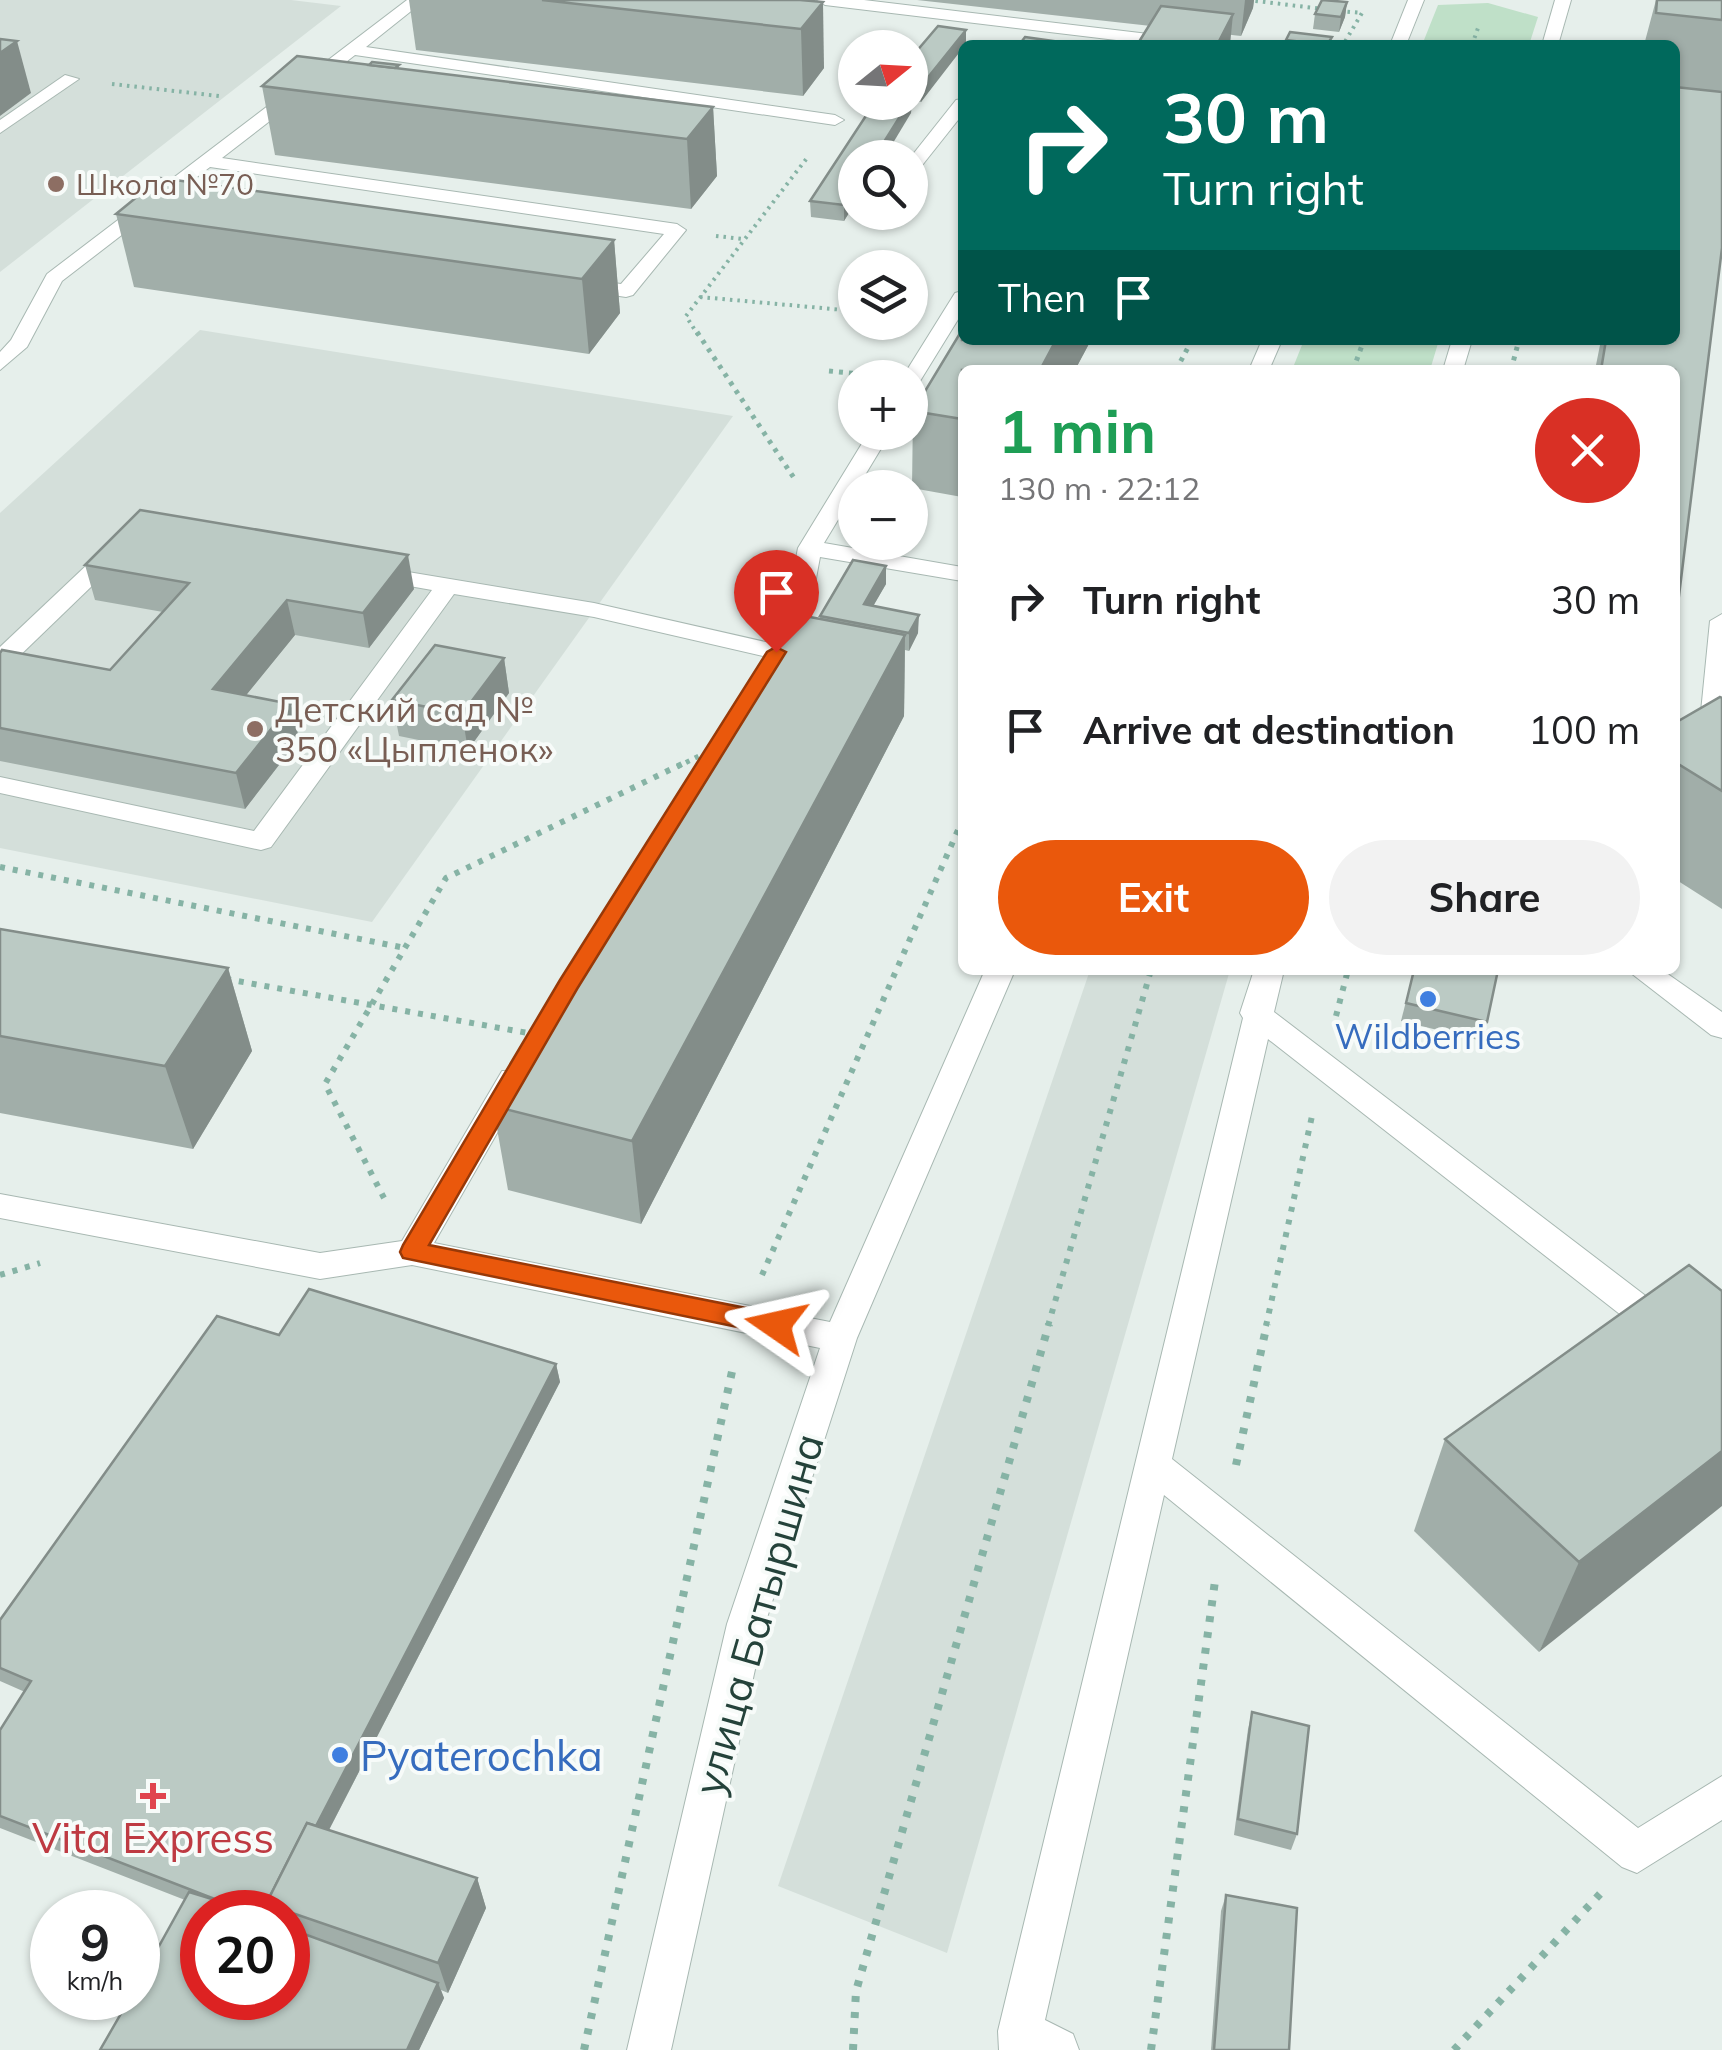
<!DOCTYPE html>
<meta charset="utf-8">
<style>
:root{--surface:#fff;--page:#f2f2f2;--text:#202124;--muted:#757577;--accent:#ea580c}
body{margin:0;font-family:Mulish,sans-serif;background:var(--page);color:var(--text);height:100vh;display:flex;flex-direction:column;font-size:38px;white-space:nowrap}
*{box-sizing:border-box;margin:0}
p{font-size:32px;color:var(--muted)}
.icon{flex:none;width:55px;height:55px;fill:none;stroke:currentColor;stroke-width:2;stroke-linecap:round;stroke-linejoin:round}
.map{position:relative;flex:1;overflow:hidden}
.details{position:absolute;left:958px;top:365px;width:722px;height:610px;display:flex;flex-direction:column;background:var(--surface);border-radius:15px;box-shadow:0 2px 8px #0004}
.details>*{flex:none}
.banner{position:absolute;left:958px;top:40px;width:722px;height:305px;border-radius:15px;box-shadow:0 2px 8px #0004;background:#00695c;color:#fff;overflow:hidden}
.needle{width:65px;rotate:72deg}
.tools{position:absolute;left:838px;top:30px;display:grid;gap:20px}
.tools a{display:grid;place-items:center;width:90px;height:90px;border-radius:50%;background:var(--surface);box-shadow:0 2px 8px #0004;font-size:50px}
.speed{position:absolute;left:30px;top:1890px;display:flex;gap:20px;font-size:50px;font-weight:700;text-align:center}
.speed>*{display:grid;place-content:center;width:130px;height:130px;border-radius:50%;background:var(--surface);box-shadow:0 2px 8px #0004;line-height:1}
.speed small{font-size:25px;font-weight:400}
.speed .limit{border:15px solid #d22;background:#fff;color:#111}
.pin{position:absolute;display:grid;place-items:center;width:85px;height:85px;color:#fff;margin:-102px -42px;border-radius:50% 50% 50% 0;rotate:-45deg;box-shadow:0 0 10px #0007}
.pin .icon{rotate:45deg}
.me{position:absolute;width:110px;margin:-55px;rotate:281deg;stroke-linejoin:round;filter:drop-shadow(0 0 8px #0008)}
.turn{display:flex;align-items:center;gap:35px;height:210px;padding:0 40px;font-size:45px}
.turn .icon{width:130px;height:130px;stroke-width:2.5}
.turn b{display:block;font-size:70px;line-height:85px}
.then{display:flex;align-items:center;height:95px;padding:0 40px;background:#0003;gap:20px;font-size:38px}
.round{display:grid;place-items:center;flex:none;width:105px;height:105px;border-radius:52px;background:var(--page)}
.headline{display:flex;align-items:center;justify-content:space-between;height:170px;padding:0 40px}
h1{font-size:60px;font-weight:700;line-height:75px;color:#1e9e55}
.cta{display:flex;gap:20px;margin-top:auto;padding:20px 40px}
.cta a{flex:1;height:115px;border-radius:60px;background:var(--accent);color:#fff;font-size:40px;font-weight:700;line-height:115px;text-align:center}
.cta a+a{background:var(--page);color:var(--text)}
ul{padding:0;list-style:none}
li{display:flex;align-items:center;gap:30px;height:130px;padding:0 40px}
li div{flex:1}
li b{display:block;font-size:38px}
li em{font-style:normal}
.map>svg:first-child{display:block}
.built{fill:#d4dfda}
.green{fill:#bfe0c8}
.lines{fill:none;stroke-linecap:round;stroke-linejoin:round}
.minor-casing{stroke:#a8b8b2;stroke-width:2}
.path-far3{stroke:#86b3a5;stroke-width:4;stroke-dasharray:2.5 5;stroke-linecap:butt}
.path-far2{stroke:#86b3a5;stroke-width:5;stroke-dasharray:4 6;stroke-linecap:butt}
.path-far1{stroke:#86b3a5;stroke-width:6;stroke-dasharray:5 8;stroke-linecap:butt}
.path{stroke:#86b3a5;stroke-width:8;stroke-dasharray:6 10;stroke-linecap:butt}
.minor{fill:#fff;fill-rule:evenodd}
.wall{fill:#a1aea9;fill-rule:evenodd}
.shaded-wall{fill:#838d89}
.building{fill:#bbcac4;stroke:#838d89;stroke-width:2.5}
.route{fill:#ea580c;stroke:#983908;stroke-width:2.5}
.education-dot{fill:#8d6e63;stroke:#f7fbf9;stroke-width:4}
.shop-dot{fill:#3f7fe0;stroke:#f7fbf9;stroke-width:4}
.health-dot{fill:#e0444e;stroke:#f7fbf9;stroke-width:4}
.labels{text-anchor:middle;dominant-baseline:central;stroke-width:8;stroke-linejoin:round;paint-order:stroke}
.far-education-label{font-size:30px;fill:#785e54;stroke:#f7fbf9;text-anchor:start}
.education-label{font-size:35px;fill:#785e54;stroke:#f7fbf9;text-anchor:start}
.shop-label{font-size:35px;fill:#366cbe;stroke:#f7fbf9}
.near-street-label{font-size:42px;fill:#24423a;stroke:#f7fbf9}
.near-shop-label{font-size:42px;fill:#366cbe;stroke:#f7fbf9;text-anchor:start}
.near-health-label{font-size:42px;fill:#be3a42;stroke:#f7fbf9}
</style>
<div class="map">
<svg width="1722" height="2050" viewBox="0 0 1722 2050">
<rect width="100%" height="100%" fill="#e6efeb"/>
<g class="built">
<polygon points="0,0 291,0 341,6 0,272"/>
<polygon points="200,330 733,416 372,922 0,848 0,513"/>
<polygon points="1090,970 1230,970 947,1953 778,1886"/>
</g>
<g class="green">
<polygon points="1488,3 1538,17 1529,45 1422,45 1438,5"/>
<polygon points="1304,340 1439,340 1430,370 1292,370"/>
</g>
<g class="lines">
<g class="minor-casing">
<g id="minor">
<polygon points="407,0 425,0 366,47 835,115 844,120 835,125 355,55 222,158 677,224 686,230 633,295 626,297 579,290 569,284 579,278 621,284 664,234 210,167 62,281 27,347 0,370 0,352 11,340 47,274"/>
<polygon points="817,0 864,0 1199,40 1207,45 1158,45 825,5"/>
<polygon points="1408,0 1424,0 1406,45 1390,45"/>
<polygon points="1555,0 1571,0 1558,45 1542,45"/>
<polygon points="65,75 79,79 0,133 0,120"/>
<polygon points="962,99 962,115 916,173 910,174 910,158 956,100"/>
<polygon points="962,291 962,313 917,386 910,388 910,378 902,378 955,293"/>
<polygon points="1262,340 1282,340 1269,370 1249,370"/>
<polygon points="1452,340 1472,340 1463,370 1443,370"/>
<polygon points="869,432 891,432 824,543 962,567 962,581 820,557 808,621 785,657 776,659 594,617 454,594 271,847 261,850 0,793 0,777 254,831 432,590 364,578 364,568 372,566 594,603 770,643 784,621 798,548"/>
<polygon points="116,543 128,550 124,555 9,666 0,668 0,647 108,545"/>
<polygon points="1722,614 1722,759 1675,774 1675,758 1697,752 1710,621"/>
<polygon points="985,970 1015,970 857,1338 765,1624 671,2050 627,2050 727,1624 820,1348 412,1265 320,1279 0,1218 0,1194 320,1253 402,1241 502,1071 524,1071 528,1079 434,1243 830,1322"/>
<polygon points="1254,970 1284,970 1274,1012 1668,1313 1673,1323 1668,1333 1656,1337 1644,1333 1268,1039 1172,1459 1638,1828 1722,1776 1722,1820 1637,1873 1622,1867 1164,1495 1045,2020 1073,2034 1079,2050 999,2050 998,2031 1243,1018 1240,1013"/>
<polygon points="1627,970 1662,970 1722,1012 1722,1038 1711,1035"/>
</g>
</g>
<g class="path-far3">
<polyline points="1248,0 1323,9"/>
<polyline points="1340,11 1362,13 1343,45"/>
<polyline points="1472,45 1478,28"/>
<polyline points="112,84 219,96"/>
<polyline points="716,236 743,239"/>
<polyline points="700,297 855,311"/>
<polyline points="698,335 686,316 807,158"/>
</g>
<g class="path-far2">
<polyline points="697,332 796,481"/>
<polyline points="1176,370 1192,340"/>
<polyline points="1353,370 1364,340"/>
<polyline points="1511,370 1519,340"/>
<polyline points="829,371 871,375"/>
<polyline points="677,767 717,747"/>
</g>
<g class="path-far1">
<polyline points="0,867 405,948"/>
<polyline points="226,979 539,1035"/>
<polyline points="1336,1016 1348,970"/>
<polyline points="384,1198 325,1084 446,878 682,764"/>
<polyline points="0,1275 40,1263"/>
<polyline points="762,1275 962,821"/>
<polyline points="1048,1326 1151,970"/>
<polyline points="1266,1326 1312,1116"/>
</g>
<g class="path">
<polyline points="1236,1465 1267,1324"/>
<polyline points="584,2050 733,1367"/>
<polyline points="853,2050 856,1991 1049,1324"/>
<polyline points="1151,2050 1215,1581"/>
<polyline points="1454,2050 1600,1894"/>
</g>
<use href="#minor" class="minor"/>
</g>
<g class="wall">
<polygon points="409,0 800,0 824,68 803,96 416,50"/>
<polygon points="917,0 1254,0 1253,8 1241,36"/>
<polygon points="1656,0 1722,0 1722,248 1675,624 1675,370 1595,370 1601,340 1675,340 1675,45 1644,45"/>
<polygon points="1347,2 1345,17 1339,32 1313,29 1315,14"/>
<polygon points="966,30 966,44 962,45 921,102 912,100 911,113 855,158 855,203 844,221 811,217 810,201 910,102 910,59"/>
<polygon points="1286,40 1330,45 1285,45"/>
<polygon points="369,65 399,65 399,69 713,107 717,176 691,209 275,155 262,86"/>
<polygon points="116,214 614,240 620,313 589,354 134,287"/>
<polygon points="962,330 962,340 1091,340 1075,370 962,370 962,497 912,488 913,411"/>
<polygon points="85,565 414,589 369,648 295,635 246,695 291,704 299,739 245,809 0,761 0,653 110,670 163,612 95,600"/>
<polygon points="886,566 886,584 873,606 918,633 909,651 905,650 904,716 641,1224 508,1190 493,1106 820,619 820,616"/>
<polygon points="504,658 509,693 468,750 399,736 392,700"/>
<polygon points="1722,698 1722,909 1675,879 1675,723"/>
<polygon points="0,929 228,968 252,1051 193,1149 0,1113"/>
<polygon points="1414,970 1487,1022 1482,1041 1401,1021"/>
<path d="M309,1289L556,1364L560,1382L329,1830L477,1878L486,1908L448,1993L441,1990L444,1998L419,2050H100L130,1998H138V1984L185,1900L0,1828V1730L25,1692L0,1681V1620L217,1316L279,1335ZM202,1912H288V1998H202Z"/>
<polygon points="1722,1291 1539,1652 1414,1531 1445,1439"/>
<polygon points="1252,1712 1297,1834 1291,1850 1234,1835 1248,1729"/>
<polygon points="1226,1895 1289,2050 1211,2050 1221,1911"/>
</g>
<g class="shaded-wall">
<polygon points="1245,0 1254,0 1253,8 1241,36"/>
<polygon points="823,2 824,68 803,96 801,29"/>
<polygon points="1347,2 1345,17 1339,32 1341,17"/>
<polygon points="1233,14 1230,45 1217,45"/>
<polygon points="966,30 966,44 962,45 962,49 921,102 921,86"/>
<polygon points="17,41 31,93 0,116 0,53"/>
<polygon points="912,98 911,113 884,158 874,158"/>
<polygon points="713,107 717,176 691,209 687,139"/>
<polygon points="855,188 855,203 844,221 844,205"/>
<polygon points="614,240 620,313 589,354 582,279"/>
<polygon points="1056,340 1091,340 1075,370 1040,370"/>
<polygon points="408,555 414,589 369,648 363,613"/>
<polygon points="886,566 886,584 864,622 864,604"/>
<polygon points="287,600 295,635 222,725 213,689"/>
<polygon points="919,615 918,633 909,651 909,633"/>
<polygon points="905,635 904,716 641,1224 632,1141"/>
<polygon points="504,658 509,693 468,750 462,714"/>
<polygon points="291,704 299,739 245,809 236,773"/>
<polygon points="228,968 252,1051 193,1149 165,1066"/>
<polygon points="556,1364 560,1382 287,1911 274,1907"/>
<polygon points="1722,1451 1722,1506 1539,1652 1579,1562"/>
<polygon points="477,1878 486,1908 448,1993 438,1963"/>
<polygon points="438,1983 444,1998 419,2050 407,2050"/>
</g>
<g class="building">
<polygon points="542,0 800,0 823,2 801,29"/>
<polygon points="1322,0 1347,2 1341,17 1315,14"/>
<polygon points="1657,0 1722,0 1722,20 1656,13"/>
<polygon points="1161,6 1233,14 1217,45 1137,45"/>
<polygon points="938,26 966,30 921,86 910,85 910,59"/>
<polygon points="1290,32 1332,37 1327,45 1286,40"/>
<polygon points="1025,37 1053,41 1050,45 1019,45"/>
<polygon points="0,39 17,41 0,53"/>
<polygon points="297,56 713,107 687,139 262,86"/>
<polygon points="372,62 399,65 395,68 369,65"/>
<polygon points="1675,87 1722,92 1722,248 1676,620 1675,370 1601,370 1606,340 1675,340"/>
<polygon points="875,102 909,102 874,158 855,158 855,188 844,205 810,201"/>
<polygon points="160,178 614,240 582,279 116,214"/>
<polygon points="962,330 962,340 1056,340 1040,370 962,370 962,419 913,411"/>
<polygon points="140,510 408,555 363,613 287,600 213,689 291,704 236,773 0,728 0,653 2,650 110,670 189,583 85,565"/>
<polygon points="853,560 886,566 864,604 919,615 909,633 820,616"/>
<polygon points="794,614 905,635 632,1141 493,1106"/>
<polygon points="435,645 504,658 462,714 392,700"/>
<polygon points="1720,697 1722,698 1722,791 1675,762 1675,723"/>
<polygon points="0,929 228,968 165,1066 0,1036"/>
<polygon points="1414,970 1498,970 1487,1022 1406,1003"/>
<polygon points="1689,1265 1722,1291 1722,1451 1579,1562 1445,1439"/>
<polygon points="309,1289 556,1364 316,1826 307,1823 266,1904 270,1912 202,1912 202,1998 288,1998 288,1928 438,1983 407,2050 100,2050 130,1998 138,1998 138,1984 189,1892 225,1903 0,1816 0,1730 31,1681 0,1668 0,1620 217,1316 279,1335"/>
<polygon points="1252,1712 1309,1726 1297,1834 1238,1819"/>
<polygon points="307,1823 477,1878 438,1963 266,1904"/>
<polygon points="1226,1895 1297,1908 1289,2050 1214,2050"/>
</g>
<polygon class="route" points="776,647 786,652 577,989 429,1245 776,1314 789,1325 785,1332 776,1335 403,1258 400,1252 403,1245 560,980 767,652"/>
<g class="education-dot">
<circle cx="56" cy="184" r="10"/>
<circle cx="255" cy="729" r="10"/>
</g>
<g class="shop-dot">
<circle cx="1428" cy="999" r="10"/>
<circle cx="340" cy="1755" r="10"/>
</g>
<path class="health-dot" d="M148 1781h10v10h10v10h-10v10h-10v-10h-10v-10h10z"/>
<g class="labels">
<g class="far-education-label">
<text x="76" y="184">Школа №70</text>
</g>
<g class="education-label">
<text x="275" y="709">Детский сад №<tspan x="275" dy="40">350 «Цыпленок»</tspan></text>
</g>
<g class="shop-label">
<text x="1428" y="1036">Wildberries</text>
</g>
<g class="near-street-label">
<text transform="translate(758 1614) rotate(-74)">улица Батыршина</text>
</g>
<g class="near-shop-label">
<text x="360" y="1755">Pyaterochka</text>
</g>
<g class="near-health-label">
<text x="153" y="1837">Vita Express</text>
</g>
</g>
</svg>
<div class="tools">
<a><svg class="needle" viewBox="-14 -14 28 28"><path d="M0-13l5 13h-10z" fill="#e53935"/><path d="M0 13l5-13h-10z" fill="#757577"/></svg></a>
<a><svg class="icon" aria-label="search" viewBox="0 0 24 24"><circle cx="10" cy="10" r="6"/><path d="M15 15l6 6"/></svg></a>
<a><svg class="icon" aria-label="layers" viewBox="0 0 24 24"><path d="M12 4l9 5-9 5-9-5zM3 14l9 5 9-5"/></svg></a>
<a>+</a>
<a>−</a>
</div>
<div class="speed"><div>9<small>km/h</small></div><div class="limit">20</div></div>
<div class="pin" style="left:776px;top:652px;background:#d93025"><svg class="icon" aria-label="arrive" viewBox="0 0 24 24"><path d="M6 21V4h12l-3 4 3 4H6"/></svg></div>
<svg class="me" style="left:776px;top:1325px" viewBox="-20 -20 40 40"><path d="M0-17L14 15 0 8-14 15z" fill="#ea580c" stroke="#fff" stroke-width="4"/></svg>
<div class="banner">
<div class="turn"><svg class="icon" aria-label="right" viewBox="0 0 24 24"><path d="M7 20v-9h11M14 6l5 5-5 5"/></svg><div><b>30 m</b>Turn right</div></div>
<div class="then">Then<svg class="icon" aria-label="arrive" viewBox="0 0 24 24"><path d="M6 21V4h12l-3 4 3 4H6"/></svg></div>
</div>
<section class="details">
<div class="headline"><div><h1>1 min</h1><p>130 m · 22:12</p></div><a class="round" style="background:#d93025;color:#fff"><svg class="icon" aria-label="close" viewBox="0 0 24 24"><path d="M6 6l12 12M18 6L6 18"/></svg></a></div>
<ul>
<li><svg class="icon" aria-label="right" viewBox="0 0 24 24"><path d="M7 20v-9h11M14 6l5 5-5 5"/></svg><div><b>Turn right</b></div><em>30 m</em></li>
<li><svg class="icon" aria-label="arrive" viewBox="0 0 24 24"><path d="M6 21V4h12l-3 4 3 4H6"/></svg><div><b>Arrive at destination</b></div><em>100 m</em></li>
</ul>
<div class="cta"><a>Exit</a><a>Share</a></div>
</section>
</div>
